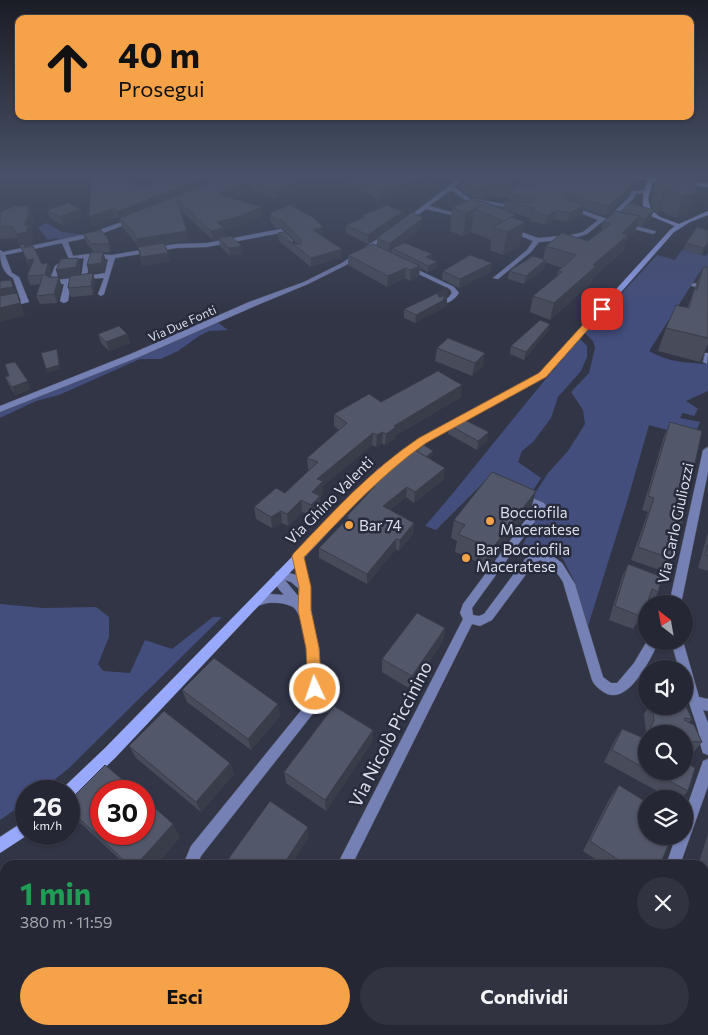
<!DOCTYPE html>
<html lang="it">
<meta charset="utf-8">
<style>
:root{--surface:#252834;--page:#313440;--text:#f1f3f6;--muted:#a3a6ac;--line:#42444f;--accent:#f6a248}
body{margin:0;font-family:Commissioner,sans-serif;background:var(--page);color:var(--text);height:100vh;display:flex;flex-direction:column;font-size:19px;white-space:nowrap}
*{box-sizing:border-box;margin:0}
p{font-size:16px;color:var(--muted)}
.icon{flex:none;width:28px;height:28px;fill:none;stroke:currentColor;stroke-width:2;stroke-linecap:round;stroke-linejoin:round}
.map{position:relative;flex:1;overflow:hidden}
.drawer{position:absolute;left:0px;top:860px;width:709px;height:175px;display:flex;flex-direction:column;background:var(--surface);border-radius:15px 15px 0 0;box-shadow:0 1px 4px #0004,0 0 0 1px var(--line)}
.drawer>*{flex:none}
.top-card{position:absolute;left:15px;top:15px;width:679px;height:105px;border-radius:10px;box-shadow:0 1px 4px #0004,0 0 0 1px var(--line);background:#f6a248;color:#111;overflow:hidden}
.needle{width:32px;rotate:329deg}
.buttons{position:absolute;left:638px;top:595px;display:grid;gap:10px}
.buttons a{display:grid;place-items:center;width:55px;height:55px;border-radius:50%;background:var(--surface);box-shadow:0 1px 4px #0004,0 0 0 1px var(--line);font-size:25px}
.speed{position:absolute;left:15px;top:780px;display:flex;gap:10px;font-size:25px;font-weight:700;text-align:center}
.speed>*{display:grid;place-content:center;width:65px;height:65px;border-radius:50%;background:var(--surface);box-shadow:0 1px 4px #0004,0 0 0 1px var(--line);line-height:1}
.speed small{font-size:12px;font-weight:400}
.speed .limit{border:8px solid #d22;background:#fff;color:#111}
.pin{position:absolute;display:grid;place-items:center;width:42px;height:42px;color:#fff;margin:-21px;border-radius:10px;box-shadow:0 2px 8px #0006}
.me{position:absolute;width:55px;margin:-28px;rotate:357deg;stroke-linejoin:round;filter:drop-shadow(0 0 4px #0008)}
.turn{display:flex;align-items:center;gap:18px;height:105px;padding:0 20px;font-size:22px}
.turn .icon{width:65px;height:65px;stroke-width:2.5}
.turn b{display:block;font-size:35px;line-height:42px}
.round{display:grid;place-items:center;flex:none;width:52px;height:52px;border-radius:26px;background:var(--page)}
.headline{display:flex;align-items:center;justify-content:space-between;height:85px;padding:0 20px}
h1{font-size:30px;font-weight:700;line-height:38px;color:#1e9e55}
.primary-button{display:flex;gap:10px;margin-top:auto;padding:10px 20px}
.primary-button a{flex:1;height:58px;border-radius:30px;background:var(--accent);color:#111;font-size:20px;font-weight:700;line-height:58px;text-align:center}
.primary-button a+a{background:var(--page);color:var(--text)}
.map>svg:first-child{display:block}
.green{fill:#444e7d}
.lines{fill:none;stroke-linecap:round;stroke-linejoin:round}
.stream{stroke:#4e5aa3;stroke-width:5.5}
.street-casing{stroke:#505464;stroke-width:1}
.secondary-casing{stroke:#505464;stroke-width:1}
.street{fill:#7580b4;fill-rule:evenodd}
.secondary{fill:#98a9fc;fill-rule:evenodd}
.wall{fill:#474b5a}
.shaded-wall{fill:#393d4a}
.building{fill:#525769;stroke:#393d4a}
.route{fill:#f6a248;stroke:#a0692f}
.poi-dot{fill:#f6a248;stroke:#272b3c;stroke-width:2}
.labels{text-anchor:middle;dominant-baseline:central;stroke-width:5;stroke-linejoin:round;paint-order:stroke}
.far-street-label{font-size:12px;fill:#dcdfea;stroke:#272b3c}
.street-label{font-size:15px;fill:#dcdfea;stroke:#272b3c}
.poi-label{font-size:15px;fill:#dcdfea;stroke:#272b3c;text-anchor:start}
.near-street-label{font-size:18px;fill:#dcdfea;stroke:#272b3c}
</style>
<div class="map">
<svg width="708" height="1035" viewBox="0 0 708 1035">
<rect width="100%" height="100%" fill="#313546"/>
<g class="green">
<polygon points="47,223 62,232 83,235 60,241 56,238 48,240 38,227"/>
<path d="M682,250L706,256L708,253V268L703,267L649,351C668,362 686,363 708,364V391L686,401L698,409L694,416L683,413L680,418L700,422L695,434L685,435L649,425L627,502L588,626L574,581L563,559L545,546L535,547L517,556L543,506L532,498L548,473L568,451L585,424L583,410L571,392L589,373L595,348L593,341L585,333L657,255L675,260Z"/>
<polygon points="217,322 228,330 209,331 199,336 178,351 161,359 140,359 59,395 36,401 0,418 0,412"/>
<path d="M580,339L587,346V357L581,371L558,397L551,418L533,442L522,451L518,462L541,478L530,495L489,477L436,530L425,526C478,465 526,400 580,339Z"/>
<polygon points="0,604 44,608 96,607 109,617 109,637 98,664 103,671 130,673 145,640 172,649 213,617 222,617 68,769 40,791 26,791 26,802 0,820"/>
</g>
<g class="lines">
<polyline class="stream" points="0,872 3,885"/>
<g class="street-casing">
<g id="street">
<polygon points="465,174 471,174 454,187 469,198 520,207 517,209 465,200 451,190 429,206 465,216 465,218 426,209 407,223 403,223 403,221"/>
<polygon points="647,190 649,191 649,193 636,194 633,199 610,222 603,221 587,234 571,239 539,242 531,252 498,279 493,278 527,250 533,241 509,231 509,229 513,229 538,238 571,235 583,232 598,220 567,208 567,206 571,206 607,219 629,197 632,191"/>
<path d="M133,218L136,220L135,221L95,236L68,242L73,256L88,254L112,255L176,244L207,243L281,229L293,241L288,242L280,233L207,247L176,248L115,258L104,294L101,296L98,294L104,278L81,279L84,258L69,259L62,243L5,255L12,273L19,277L29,302L0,309V305L21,301L13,278C2,273 0,261 0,250L3,252L91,233ZM91,258L108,259L105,273L87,276Z"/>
<polygon points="624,223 655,231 656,232 653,234 622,226 622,224"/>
<polygon points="385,234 390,235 346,265 308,284 255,306 139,357 0,412 0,406 133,353 249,302 304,282 342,263"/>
<polygon points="63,261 66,263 61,267 56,280 74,278 77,280 71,283 68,301 64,303 60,301 64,284 52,284 49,282 55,266"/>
<path d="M406,266H410L454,287L459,293C454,300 447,305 438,304V302L448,298L452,293L450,289L406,268Z"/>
<polygon points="694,283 708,286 708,290 692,286 691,285"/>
<polygon points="705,353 708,353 707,364 703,362"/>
<polygon points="708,447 708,472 681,604 669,604 703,450"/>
<path d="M520,493L544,503L546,506L472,608L473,615L479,616L484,614L525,559L539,552L554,557L562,563L575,584L603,677L611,683H617L634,663L647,641H659C651,658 627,710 602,691C598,688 594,685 592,680L563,582C557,572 551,565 540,560L533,565L492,620L480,626L472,624L352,865H337L463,619L460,613L463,604L535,507L517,498L515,496L517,494Z"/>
<path d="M298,552L302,553L303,556L310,587V610L319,648L321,689L315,711L201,856L197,865H183L191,846L303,708C305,702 308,696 309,690C311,675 306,611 291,606C284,603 276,602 268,603C262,604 256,608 250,606L248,603L250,600L271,594L284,595C277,587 272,582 276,572L280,571L297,575L293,556L294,553ZM285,580L291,582L299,589V597Z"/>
<path d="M671,641H683L699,697L708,699V711L703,710L708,723V755L703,753C700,746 700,738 698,730C691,706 684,695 684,669H679Z"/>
<polygon points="708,759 708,786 680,865 666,865 676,836 684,836 684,815 703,761"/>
<polygon points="606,1030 624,1030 622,1035 604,1035"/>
<polygon points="672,1030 694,1030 697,1035 675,1035"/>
</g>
</g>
<g class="secondary-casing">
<g id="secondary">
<polygon points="599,174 616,174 672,180 673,181 670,183 653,181 648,199 651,210 660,217 679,224 708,211 708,215 690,222 674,232 546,377 425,442 383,474 115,758 74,797 69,799 69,791 62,791 64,787 105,748 377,470 419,438 540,373 670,230 675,226 651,216 643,207 643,196 648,180"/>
<polygon points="684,181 708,183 708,187 682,184 682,182"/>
<polygon points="26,820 26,834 29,834 0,853 0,837"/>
</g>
</g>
<use href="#street" class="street"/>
<use href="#secondary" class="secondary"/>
</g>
<g class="wall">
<polygon points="352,174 464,174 380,200 349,184 349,175"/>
<polygon points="472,174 633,174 627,196 606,216 583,209 582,215 567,222 554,219 545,225 531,221 531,218 507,211 515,219 520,246 503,255 490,250 491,240 471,232 463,236 450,231 452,208 503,209 505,200 509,201 509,198 488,195 484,199 470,196 459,188 460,179 472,180"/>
<polygon points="658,174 698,174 688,214 676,218 660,210 657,213 651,205"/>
<polygon points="289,175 289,177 298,181 298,189 276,199 251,190 231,198 262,217 242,225 224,230 225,237 243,254 230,256 220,246 219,239 213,240 180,210 189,241 165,244 170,261 143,266 136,243 122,227 120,220 119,221 118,218 115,218 92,226 89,217 142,187"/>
<polygon points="0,203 8,209 33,218 33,220 34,223 31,230 33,237 31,244 26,245 26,247 42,264 48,263 51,272 50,277 58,277 56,270 78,258 80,266 79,275 89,273 87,265 94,252 86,242 83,234 101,230 111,248 110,252 103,252 106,261 103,271 93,273 95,281 93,295 71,297 68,288 70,277 59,278 62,286 57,303 40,304 36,296 40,284 30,285 27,276 30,269 17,238 0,239"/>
<polygon points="47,210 83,217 63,225 50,218"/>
<polygon points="397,210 404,210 403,217 368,244 346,233 346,225 361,219 361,216"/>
<polygon points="616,211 651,218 642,227 637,225 635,232 626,240 623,251 593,278 592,282 550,320 530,312 533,296 557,276 558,271 562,268 545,262 544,268 524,284 508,279 509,271 543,259 546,246 588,241 601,231 603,222"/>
<polygon points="270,213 323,235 321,236 342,257 311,267 279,241 278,233 294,244 298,244 282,228 276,228 270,221"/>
<polygon points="422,227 399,245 432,254 431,260 437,262 436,269 428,272 420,268 419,276 410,281 405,278 387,287 348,265 348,255 377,246 377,238"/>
<polygon points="686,243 708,246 701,255 683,250"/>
<polygon points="492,263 490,272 459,288 442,279 443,271"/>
<polygon points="703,267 708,267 708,344 700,362 658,351 666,328 687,308"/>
<polygon points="447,296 447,305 444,307 443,308 415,323 404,318 404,309"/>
<polygon points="550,324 548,331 524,360 510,354 511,346"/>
<polygon points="98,334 127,334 130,343 109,351 101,343"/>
<polygon points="437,348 483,366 472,376 435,361"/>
<polygon points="5,377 31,389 15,395 9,385"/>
<polygon points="461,397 395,436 395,439 385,445 382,444 376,447 372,445 323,486 323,493 320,497 320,508 312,517 302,512 288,526 282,523 272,528 256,519 254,507 285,493 309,470 308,469 307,458 339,430 334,426 334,414 381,402"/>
<polygon points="670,422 672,559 665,572 631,560 648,512 642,510 664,436"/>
<polygon points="449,425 487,441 477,450 448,434"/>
<polygon points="433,455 429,458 444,479 414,503 406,497 390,510 414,523 413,534 399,551 396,549 367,584 319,558 319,548 347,519 347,516 370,492 370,484"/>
<polygon points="531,509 488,567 455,552 457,541 451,538 454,520"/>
<polygon points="708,532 708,571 698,568"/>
<polygon points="628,564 658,592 652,604 646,604 646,607 633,629 609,620 622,577"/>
<polygon points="445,628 443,641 410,689 382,672 382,659"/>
<polygon points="182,690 278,704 280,716 251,750 187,702"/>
<polygon points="649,706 684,706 692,719 689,723 702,742 692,754 684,753 684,734 646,734 646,771 684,771 688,791 681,799 672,799 604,762 615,740 622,729 644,738 646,732 644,714"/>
<polygon points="373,730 372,742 326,811 286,783 284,772"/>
<polygon points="129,746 230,763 234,774 201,812 136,758"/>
<polygon points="619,785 660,865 604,865 583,851 611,796"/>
<polygon points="69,801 180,837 156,865 126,865 76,819 69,810"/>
<polygon points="708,834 708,892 704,890 704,865 698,865"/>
<polygon points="706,919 708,920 708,1025 704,1022 704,920"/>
</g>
<g class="shaded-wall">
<polygon points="216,174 239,174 120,218 120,220 119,221 116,212"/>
<polygon points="321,174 331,174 321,175"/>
<polygon points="436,174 464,174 380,200 380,191"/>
<polygon points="524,176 522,185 507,189 508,181"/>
<polygon points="250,181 251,190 219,203 218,194"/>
<polygon points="298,181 298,189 276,199 275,190"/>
<polygon points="489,186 488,195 484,199 485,189"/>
<polygon points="630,187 627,196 606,216 609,206"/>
<polygon points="667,189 660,210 657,213 664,192"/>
<polygon points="696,193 688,214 676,218 683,196"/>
<polygon points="5,202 9,213 0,219 0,204"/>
<polygon points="584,205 582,215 567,222 570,213"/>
<polygon points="29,206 33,218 33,220 34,223 31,230 33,237 31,244 26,245 28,252 24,248 24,246 21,246 16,234"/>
<polygon points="261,207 262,217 242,225 224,230 225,238 213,240 211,231 217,222"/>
<polygon points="80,209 83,217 63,225 60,217"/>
<polygon points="112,209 115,218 92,226 89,217"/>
<polygon points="474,209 471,232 463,236 466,213"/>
<polygon points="404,210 403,217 368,244 368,235"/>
<polygon points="556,210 554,219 545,225 547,216"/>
<polygon points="654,210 651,218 642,227 645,219"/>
<polygon points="516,215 514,228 525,222 520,246 503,255 507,232 504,221"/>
<polygon points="640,216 635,232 626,240 623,251 593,278 592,282 550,320 554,303 622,233"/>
<polygon points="423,218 422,227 394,249 392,248 392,251 389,253 389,244"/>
<polygon points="323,227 323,235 313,238 313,230"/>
<polygon points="187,231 189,241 138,249 136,239"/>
<polygon points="109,240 111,248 110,252 108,244"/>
<polygon points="708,242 708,246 701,255 704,248"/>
<polygon points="242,246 243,254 230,256 229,248"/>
<polygon points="342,249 342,257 311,267 311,258"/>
<polygon points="103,252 106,261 103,271 93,273 95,281 93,295 91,286 89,274 87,265"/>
<polygon points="168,253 170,261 143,266 141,257"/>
<polygon points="432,254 431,261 426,257"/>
<polygon points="78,258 80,266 78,275 59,278 62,286 57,303 54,294 59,278 56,270"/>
<polygon points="34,259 30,269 27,260"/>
<polygon points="545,260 544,268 524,284 526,276"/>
<polygon points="437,262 436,269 428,272 428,266"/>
<polygon points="48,263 51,272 48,284 45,275"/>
<polygon points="492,263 490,272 459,288 460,279"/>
<polygon points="420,266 419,276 410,281 410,270"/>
<polygon points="406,268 405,278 387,287 388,276"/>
<polygon points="11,280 19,300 0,303 0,281 3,289"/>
<polygon points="448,288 447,297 436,302 437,293"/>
<polygon points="17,293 22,306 25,316 0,322 0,308"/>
<polygon points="447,296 447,305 444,307 443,308 415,323 416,315"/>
<polygon points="550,324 548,331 524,360 526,352"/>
<polygon points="127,334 130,343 109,351 106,342"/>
<polygon points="57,349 59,354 60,369 47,373 46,369"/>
<polygon points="485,353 483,366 472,376 475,363"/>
<polygon points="28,381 31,389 15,395 12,387"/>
<polygon points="462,385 461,397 395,436 395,439 385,445 386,434 394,426"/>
<polygon points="383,432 382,444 376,447 377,435"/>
<polygon points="489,432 487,441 477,450 478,441"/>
<polygon points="373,433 372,445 323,486 323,493 320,497 320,508 312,517 311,505 312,492 317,479"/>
<polygon points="433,451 433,455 423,463 424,458"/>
<polygon points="445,468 444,479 414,503 415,492"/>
<polygon points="407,487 406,497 382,517 383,506"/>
<polygon points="536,491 531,509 488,567 492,549"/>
<polygon points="301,500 302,512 288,526 287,514"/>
<polygon points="281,511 282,523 272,528 271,517"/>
<polygon points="414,523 413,534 399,551 400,540"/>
<polygon points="396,539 396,549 367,584 367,574"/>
<polygon points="445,628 443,641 410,689 412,676"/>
<polygon points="278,704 280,716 251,750 248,739"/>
<polygon points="373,730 372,742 326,811 325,800"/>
<polygon points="230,763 234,774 201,812 196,802"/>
<polygon points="173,824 180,837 156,865 136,865"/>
<polygon points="308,827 309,837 291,865 283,865"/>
</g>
<g class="building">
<polygon points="175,174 216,174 116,212 116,209 112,209 89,217 91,181 108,175 142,187"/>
<polygon points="233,174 288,174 289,175 287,176 298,181 275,190 250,181 218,194 261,207 241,216 217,222 224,228 211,231 176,199 187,231 136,239 134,233 120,218"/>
<polygon points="352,174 386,174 392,177 399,175 399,174 436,174 380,191 349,175"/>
<polygon points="475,174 633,174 630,187 609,206 567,194 564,196 566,199 584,205 570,213 556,210 547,216 532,211 534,208 505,200 529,203 535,200 533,198 510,194 514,190 489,186 485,189 471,187 460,179 465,175 470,180 508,189 525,184 533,187 538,182 537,179 524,176 508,181"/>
<polygon points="660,174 697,174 696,193 683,196 667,189 664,192 658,185"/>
<polygon points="471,199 488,203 516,215 504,221 474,209 480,206 466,213 452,208"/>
<polygon points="68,203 80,209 60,217 47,210"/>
<polygon points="630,203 654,210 645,219 639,217 640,216 620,212"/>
<polygon points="290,205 314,218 323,227 313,230 342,249 311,258 278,233 283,232 294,244 301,244 301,240 282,220 275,220 270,213"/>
<polygon points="387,205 397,210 404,210 368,235 346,225 365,217 361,216"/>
<polygon points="15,206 29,206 27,213 30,212 24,225 29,225 26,232 16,234 12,226 0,227 0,212"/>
<polygon points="616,211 640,216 622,233 628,235 593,265 596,266 554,303 533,296 562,272 558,271 576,255 546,246 562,233 588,241 611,224 603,222"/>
<polygon points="412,212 423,218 389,244 377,238"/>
<polygon points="511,217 525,222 507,232 493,227"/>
<polygon points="697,227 708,230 708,242 704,248 686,243"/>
<polygon points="101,230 109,240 108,244 92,244 83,234"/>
<polygon points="231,236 242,246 229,248 219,238"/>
<polygon points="164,243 168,253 141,257 138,247"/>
<polygon points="405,243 432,254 426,257 437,262 428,266 392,248"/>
<polygon points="25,244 24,248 33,246 42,264 48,263 45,275 49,277 59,277 54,294 36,296 43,275 27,276 34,259 27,260 20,245"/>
<polygon points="373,244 420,266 410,270 406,268 388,276 348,255"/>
<polygon points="91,252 103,252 101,263 87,265"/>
<polygon points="470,255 492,263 460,279 443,271"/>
<polygon points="533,256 545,260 526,276 509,271"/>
<polygon points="78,258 76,267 56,270 61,259"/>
<polygon points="703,267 708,267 708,338 666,328 676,305 689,308 694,289 697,290"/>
<polygon points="93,273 91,286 68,288 70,276"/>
<polygon points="11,280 13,287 0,289 0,281"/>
<polygon points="448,288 437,293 439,297 447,296 443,299 444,300 416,315 404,309"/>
<polygon points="17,293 20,303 0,308 0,296"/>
<polygon points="540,320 550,324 526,352 511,346"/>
<polygon points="119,326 127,334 106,342 98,334"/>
<polygon points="448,338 485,353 475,363 437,348"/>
<polygon points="57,349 59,365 46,369 41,353"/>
<polygon points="15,362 28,381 12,387 5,377 9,376 5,364"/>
<polygon points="438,371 462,385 394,426 396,427 386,434 383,432 377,435 373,433 317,479 323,481 312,492 320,496 311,505 301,500 287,514 281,511 271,517 254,507 276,488 285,493 318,462 307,458 347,423 334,414 369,394 381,402"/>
<polygon points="461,418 489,432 478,441 449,425"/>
<polygon points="670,422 702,431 682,523 672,559 638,547 654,498 648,496"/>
<polygon points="424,445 433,451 426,457 416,451"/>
<polygon points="415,450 445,468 415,492 407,487 383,506 414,523 400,540 396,539 367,574 319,548 349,517 347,516 375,486 370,484"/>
<polygon points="492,472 536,491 492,549 458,534 465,525 454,520"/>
<polygon points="708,545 708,556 705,555"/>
<polygon points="628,564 662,577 658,592 652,589 647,604 646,604 646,606 644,605 640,616 615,606"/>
<polygon points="417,613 445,628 412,676 382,659"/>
<polygon points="214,658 278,704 248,739 182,690"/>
<polygon points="684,702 692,719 685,718 684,720 694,725 702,742 684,741 684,734 648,734 654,720 652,706 684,706"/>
<polygon points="334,706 373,730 325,800 284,772"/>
<polygon points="164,711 230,763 196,802 129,746"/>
<polygon points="622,729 646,739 646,769 612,750"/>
<polygon points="684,761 695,768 688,791 651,771 684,771"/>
<polygon points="105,765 136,791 101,791 101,834 144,834 144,798 173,824 136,865 129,865 69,809 69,801"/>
<polygon points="619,785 646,802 646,836 672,836 660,865 626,865 590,841"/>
<polygon points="270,801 308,827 283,865 224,865"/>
<polygon points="706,919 708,920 708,1012 704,1009 704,926"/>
<polygon points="473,1030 553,1030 559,1035 470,1035"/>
</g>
<linearGradient id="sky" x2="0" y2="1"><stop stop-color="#1b1d26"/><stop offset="0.55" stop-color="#485168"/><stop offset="1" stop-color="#485168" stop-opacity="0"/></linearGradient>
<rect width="708" height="319" fill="url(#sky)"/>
<path class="route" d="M599,307L606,309L546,377L426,443C380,475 343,517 304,557L311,587V610L319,648L322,689L320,693L315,695L310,693L308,689L306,648L298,610L299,587L292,556L294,553C333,512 371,470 419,438L539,373Z"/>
<g class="poi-dot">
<circle cx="490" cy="521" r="5"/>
<circle cx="349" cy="525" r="5"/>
<circle cx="466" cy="558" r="5"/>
</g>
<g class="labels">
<g class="far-street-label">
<text transform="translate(182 323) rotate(-24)">Via Due Fonti</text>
</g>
<g class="street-label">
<text transform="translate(329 500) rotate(-45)">Via Ghino Valenti</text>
<text transform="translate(675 523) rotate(-78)">Via Carlo Giuliozzi</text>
</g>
<g class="poi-label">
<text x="500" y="512">Bocciofila<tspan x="500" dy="17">Maceratese</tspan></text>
<text x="359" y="525">Bar 74</text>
<text x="476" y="549">Bar Bocciofila<tspan x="476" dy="17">Maceratese</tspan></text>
</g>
<g class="near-street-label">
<text transform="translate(390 734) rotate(-63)">Via Nicolò Piccinino</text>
</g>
</g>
</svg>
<div class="buttons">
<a><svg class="needle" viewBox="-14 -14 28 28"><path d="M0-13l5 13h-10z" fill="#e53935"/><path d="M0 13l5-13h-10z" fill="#a3a6ac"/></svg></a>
<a><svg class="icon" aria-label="sound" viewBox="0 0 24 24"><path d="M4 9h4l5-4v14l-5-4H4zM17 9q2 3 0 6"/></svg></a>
<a><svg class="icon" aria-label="search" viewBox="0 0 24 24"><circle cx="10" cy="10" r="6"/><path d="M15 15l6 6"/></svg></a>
<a><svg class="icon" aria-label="layers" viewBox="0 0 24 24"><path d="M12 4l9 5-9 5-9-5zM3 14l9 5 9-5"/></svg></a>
</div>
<div class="speed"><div>26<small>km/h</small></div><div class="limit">30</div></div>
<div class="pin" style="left:602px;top:309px;background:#d93025"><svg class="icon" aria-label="arrive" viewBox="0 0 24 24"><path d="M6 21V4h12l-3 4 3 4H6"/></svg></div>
<svg class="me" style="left:315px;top:689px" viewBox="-20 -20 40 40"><circle r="17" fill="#f6a248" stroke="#fff" stroke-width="3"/><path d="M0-11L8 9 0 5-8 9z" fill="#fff"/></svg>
<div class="top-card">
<div class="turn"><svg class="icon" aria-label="ahead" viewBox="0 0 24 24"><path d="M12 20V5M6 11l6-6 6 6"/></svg><div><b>40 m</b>Prosegui</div></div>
</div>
<section class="drawer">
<div class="headline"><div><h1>1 min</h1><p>380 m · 11:59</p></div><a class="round"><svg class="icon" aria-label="close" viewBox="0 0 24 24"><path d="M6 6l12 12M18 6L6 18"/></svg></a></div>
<div class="primary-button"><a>Esci</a><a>Condividi</a></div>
</section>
</div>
